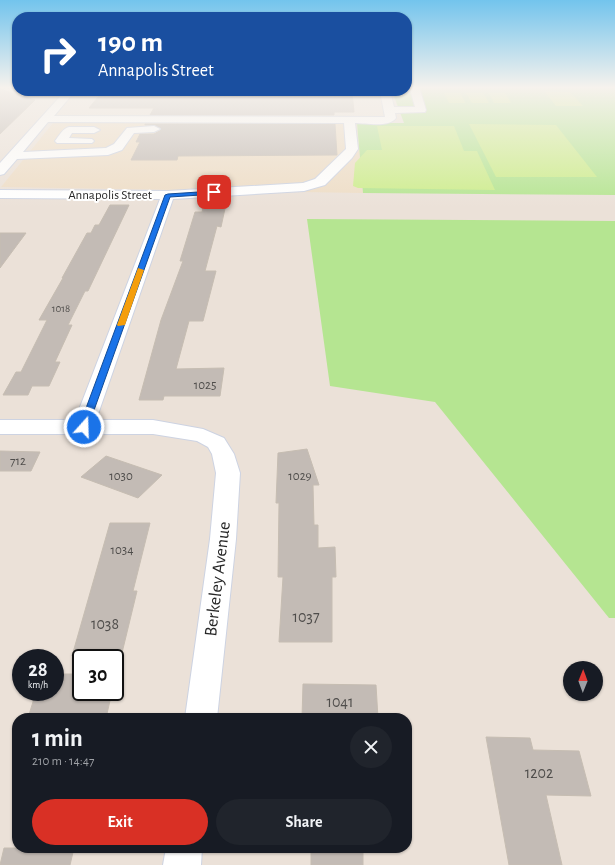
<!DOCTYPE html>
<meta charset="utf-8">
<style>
:root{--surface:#171b24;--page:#20242c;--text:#f1f3f6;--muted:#9ea1a6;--accent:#d93025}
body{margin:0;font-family:"Alegreya Sans",sans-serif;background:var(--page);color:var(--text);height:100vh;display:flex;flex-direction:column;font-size:15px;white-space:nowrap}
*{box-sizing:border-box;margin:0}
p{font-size:13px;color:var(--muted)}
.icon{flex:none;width:22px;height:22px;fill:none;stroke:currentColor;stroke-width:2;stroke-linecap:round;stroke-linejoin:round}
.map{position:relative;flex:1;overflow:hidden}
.sheet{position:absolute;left:12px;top:713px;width:400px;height:140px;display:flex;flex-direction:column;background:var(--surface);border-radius:16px;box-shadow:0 1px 3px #0004}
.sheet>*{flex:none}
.top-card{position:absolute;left:12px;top:12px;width:400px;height:84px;border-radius:16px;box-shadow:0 1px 3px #0004;background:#1a4fa0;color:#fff;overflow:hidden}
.needle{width:26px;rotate:1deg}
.controls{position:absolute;left:563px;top:661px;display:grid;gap:8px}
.controls a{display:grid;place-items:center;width:40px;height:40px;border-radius:50%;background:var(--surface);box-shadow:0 1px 3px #0004;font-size:20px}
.speed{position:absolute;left:12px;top:649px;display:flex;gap:8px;font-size:20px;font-weight:700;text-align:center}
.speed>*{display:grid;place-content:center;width:52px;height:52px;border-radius:50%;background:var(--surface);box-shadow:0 1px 3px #0004;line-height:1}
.speed small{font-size:10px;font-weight:400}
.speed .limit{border:2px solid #111;border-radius:6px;background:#fff;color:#111}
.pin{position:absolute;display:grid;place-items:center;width:34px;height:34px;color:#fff;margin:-17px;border-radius:8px;box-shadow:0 2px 6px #0006}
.me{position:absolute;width:44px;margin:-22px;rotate:20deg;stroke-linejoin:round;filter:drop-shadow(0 0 3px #0008)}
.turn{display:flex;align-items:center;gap:14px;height:84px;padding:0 20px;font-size:18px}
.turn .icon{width:52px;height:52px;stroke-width:2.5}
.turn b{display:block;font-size:28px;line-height:34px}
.round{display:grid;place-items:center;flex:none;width:42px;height:42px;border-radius:21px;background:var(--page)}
.summary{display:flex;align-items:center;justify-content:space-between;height:68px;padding:0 20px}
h1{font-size:24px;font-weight:700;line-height:30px}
.button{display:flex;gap:8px;margin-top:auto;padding:8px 20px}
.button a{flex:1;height:46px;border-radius:24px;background:var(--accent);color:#fff;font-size:16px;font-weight:700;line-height:46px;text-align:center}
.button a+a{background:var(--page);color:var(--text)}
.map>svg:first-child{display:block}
.education{fill:#eeddc6}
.green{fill:#b5e591}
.pitch{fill:#cded8c}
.building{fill:#c3bbb5;stroke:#c6bdb2}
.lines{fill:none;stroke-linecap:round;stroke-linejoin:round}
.minor-casing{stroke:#cdd3e2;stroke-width:2}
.minor{fill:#fff;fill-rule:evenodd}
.route{fill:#1a73e8;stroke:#114b97}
.slow{fill:#f59e0b}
.labels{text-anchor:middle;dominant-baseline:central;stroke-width:4;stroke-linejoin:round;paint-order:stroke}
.far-number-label{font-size:11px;fill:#4f4d4b}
.far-street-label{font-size:13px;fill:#282828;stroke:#fff}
.number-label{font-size:13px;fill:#4f4d4b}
.near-number-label{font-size:16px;fill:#4f4d4b}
.near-street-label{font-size:18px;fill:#282828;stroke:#fff}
</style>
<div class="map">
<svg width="615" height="865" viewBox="0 0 615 865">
<rect width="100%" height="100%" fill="#ebe1d8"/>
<polygon class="education" points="53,123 357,123 363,193 1,187"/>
<g class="green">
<polygon points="407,87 615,87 615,195 363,193 357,123 404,123 392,91 407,91"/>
<polygon points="307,219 615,221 615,618 609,618 435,402 330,386"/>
</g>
<g class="pitch">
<polygon points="544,91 570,92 583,106 556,106"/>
<polygon points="444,93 461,93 465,103 449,103"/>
<polygon points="466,93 483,93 489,103 472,103"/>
<polygon points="489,93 505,93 511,103 494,103"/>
<polygon points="469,124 556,125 597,177 496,177"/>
<polygon points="377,126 454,126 464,151 477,151 495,190 358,188 353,186 355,163 367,150 382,150"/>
</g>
<g class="building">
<polygon points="0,89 35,100 0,134"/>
<polygon points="103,91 352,91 354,112 334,112 334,115 150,115 154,108 89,108"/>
<polygon points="145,124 335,124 337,155 178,156 177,160 131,160 140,142 136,142 140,134 154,134 161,130 155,125 145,125"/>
<polygon points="204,204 226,204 221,227 217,226 205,271 216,271 203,321 189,321 176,369 224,368 220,396 164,396 163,400 139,400 161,320 183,261 180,261 195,212 202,212"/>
<polygon points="110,205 129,205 88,291 85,291 68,325 72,325 55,362 60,362 49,386 32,386 28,395 3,395 16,372 21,372 47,320 39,320 63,278 62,278 87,233 91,233 95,225 99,225"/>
<polygon points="0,233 26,233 0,268"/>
<polygon points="307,449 319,485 313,485 314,525 318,525 318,548 335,547 336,577 332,577 332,642 279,642 283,577 278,577 279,503 276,503 278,453"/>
<polygon points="0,451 40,452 31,471 0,471"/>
<polygon points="106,456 162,475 138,498 81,477"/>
<polygon points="110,523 150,523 133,591 137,591 121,657 72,656"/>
<polygon points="55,674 81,674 81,692 112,692 106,718 28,718 36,692 55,692"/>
<polygon points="303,684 376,685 378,718 302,718"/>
<polygon points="486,737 530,738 533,750 579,751 591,796 546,795 562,865 509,865"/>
<polygon points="4,848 74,848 70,865 0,865"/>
<rect x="311" y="848" width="52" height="17"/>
</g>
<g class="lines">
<g class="minor-casing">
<g id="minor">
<path d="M407,87H419L426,110L425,112L395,113L396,118C389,128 366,123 355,123L358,149L352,158L325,185L304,191L173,199L96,420H153L203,429L224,438L234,454L240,473L236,539L217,718H185L210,539L216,473L212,454L208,447L197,441L153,434H0V420H75L160,199L0,198V190L168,191L303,183L315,179L346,149L344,123L48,122L23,152L106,148L114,144L127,128L154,126L160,129L154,132L134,133L122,150L108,155L17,159L4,174L0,175V163L65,91H75L54,116L385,117L380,91H390L394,107H415L411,92L404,91H407Z"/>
<path d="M69,127H94L100,130L94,133H72L69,138L92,139L94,141L92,143H57L55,141C59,136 63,128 69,127Z"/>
<polygon points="166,848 202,848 201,865 163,865"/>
</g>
</g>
<use href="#minor" class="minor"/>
</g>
<linearGradient id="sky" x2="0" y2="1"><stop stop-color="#73c4ed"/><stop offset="0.42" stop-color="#f6f2ed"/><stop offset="1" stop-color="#f6f2ed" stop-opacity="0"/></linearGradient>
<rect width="615" height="208" fill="url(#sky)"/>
<polygon class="route" points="214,191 216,194 170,197 88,427 84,429 80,429 79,427 165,195 168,194"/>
<polygon class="slow" points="138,268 144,270 125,325 118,326 117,325"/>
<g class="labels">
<g class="far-number-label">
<text x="61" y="308">1018</text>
</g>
<g class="far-street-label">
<text x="110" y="195">Annapolis Street</text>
</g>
<g class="number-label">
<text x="205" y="385">1025</text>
<text x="18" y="461">712</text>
<text x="121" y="476">1030</text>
<text x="300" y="476">1029</text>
<text x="122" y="550">1034</text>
</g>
<g class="near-number-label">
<text x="306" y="617">1037</text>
<text x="105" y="624">1038</text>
<text x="340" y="702">1041</text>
<text x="539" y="773">1202</text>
</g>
<g class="near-street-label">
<text transform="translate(218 579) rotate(-83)">Berkeley Avenue</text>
</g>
</g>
</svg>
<div class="controls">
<a><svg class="needle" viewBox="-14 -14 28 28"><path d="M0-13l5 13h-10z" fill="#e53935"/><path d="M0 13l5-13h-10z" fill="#9ea1a6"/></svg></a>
</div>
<div class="speed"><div>28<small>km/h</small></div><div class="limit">30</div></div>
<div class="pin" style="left:214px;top:192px;background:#d93025"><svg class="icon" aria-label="arrive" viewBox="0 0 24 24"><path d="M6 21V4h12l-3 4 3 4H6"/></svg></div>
<svg class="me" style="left:84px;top:427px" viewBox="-20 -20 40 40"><circle r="17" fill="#1a73e8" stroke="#fff" stroke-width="3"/><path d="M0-11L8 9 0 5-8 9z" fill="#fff"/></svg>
<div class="top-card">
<div class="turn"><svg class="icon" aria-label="right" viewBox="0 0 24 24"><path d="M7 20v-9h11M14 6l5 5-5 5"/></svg><div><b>190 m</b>Annapolis Street</div></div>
</div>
<section class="sheet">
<div class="summary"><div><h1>1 min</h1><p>210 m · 14:47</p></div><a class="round"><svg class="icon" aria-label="close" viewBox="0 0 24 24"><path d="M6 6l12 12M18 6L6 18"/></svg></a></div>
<div class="button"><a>Exit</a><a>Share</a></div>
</section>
</div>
